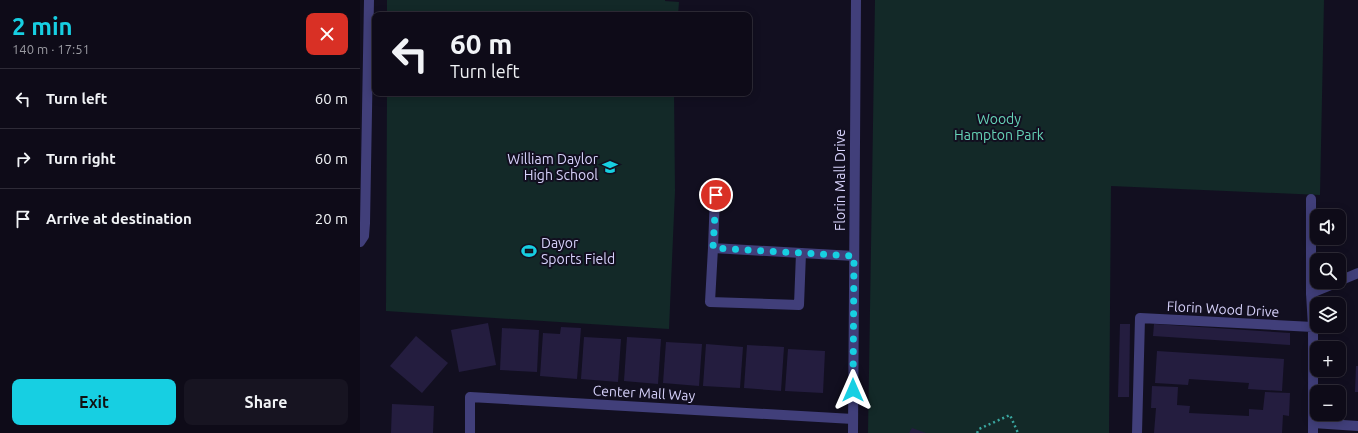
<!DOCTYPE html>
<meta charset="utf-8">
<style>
:root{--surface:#0e0b18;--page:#171421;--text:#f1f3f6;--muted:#9b9ba2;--line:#2e2b37;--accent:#17cfe2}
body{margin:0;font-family:Ubuntu,sans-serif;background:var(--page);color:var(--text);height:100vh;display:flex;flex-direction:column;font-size:15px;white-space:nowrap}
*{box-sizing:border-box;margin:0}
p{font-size:13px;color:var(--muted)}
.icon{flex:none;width:22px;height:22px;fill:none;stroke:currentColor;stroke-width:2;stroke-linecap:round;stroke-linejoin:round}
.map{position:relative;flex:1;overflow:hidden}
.details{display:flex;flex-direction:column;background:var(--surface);width:360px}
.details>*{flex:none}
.banner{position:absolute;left:12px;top:12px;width:380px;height:84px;border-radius:8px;box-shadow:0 2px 10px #0003,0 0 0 1px var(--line);background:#0e0b18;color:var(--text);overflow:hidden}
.tools{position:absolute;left:950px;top:209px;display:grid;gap:8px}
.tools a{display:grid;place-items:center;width:36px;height:36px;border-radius:8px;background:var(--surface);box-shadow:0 2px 10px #0003,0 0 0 1px var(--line);font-size:20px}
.pin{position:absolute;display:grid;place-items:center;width:34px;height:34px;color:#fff;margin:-17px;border:2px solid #fff;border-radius:50%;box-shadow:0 1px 4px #0007}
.me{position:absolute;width:44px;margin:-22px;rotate:0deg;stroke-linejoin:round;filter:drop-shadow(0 0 3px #0008)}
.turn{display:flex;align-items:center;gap:14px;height:84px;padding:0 12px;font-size:18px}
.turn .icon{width:52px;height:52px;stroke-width:2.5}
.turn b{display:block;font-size:28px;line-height:34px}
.round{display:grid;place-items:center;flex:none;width:42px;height:42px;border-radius:8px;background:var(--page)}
.overview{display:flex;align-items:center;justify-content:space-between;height:68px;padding:0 12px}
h1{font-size:24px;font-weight:700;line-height:30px;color:var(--accent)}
.button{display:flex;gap:8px;margin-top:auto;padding:8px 12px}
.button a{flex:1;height:46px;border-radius:8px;background:var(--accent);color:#111;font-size:16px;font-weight:700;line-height:46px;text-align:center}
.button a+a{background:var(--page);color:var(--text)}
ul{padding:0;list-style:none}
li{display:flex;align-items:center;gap:12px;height:60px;padding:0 12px;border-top:1px solid var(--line)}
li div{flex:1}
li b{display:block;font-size:15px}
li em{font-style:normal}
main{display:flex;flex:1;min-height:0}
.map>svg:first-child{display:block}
.green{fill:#132928}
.building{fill:#241d3f}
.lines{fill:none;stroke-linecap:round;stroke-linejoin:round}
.path{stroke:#3aa7a0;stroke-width:2.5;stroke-dasharray:2 3;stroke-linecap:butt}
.minor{stroke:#413f7a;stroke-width:10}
.route{stroke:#17cfe2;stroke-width:7;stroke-dasharray:0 12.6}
.labels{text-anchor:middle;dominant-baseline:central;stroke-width:4;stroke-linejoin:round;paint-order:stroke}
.park-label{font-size:14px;fill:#66d3b7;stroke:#120f20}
.poi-label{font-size:14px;fill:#d7d2fb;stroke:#120f20;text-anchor:end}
.street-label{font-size:14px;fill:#d7d2fb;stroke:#120f20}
</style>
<main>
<section class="details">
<div class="overview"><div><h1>2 min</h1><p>140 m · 17:51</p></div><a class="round" style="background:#d93025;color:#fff"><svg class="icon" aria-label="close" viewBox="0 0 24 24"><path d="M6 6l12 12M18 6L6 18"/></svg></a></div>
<ul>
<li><svg class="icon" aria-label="left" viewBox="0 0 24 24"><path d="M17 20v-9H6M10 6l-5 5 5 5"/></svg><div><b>Turn left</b></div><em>60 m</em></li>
<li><svg class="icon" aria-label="right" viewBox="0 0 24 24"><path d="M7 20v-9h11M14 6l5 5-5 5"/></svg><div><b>Turn right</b></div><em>60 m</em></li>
<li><svg class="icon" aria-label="arrive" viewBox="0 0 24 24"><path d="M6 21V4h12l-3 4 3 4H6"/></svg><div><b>Arrive at destination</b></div><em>20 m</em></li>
</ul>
<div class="button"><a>Exit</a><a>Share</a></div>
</section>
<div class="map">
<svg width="998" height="433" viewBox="0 0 998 433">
<rect width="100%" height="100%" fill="#120f20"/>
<g class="green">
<polygon points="27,0 305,0 305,1 319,2 318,15 27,15"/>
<polygon points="515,0 964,0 960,195 751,186 749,433 508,433"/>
<polygon points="27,93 314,93 315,191 309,329 26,311"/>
</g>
<g class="building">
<polygon points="128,323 136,365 99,372 91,330"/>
<polygon points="760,324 770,324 769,397 758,397"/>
<polygon points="794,324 930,333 930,345 793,336"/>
<polygon points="201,327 221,328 217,379 180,376 183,333 200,334"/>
<polygon points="142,328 179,330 177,372 140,370"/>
<polygon points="56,336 88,363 62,393 30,366"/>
<polygon points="224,337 261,339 258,382 221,379"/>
<polygon points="267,337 301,339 298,384 264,381"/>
<polygon points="306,342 342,344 339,386 303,383"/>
<polygon points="346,344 383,347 380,388 343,386"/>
<polygon points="387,345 424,347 421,391 384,388"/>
<polygon points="428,349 465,351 463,393 425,391"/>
<polygon points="797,351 924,359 922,391 888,389 889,383 829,379 828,385 795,383"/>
<polygon points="996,366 998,366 998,392 995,392"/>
<polygon points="792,386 818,387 817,405 830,406 829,413 889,416 889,409 903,410 905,392 930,393 929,416 923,415 922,433 794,433 796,408 791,408"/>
<polygon points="32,404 74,406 73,433 31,433"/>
<polygon points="552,428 566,433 549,433"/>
</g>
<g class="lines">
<polyline class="path" points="617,433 619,429 650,415 658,433"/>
<g class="minor">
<polyline points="355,195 353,248 494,256"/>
<polyline points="951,199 951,293 953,327"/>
<polyline points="0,242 4,236 5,223 9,0"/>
<polyline points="353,248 350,302 439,305 441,253"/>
<polyline points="979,281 998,273"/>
<polyline points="951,293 978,282"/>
<polyline points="953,423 998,426"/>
<polyline points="110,433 110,397 493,419"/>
<polyline points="493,433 496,0"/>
<polyline points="777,433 780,318 953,327 953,433"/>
</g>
</g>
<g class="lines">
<polyline class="route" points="356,195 353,248 494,256 493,390"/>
</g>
<defs>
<g id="school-bare" transform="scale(1.2)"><path d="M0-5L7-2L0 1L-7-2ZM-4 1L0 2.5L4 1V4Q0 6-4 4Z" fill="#17cfe2" stroke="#120f20" stroke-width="2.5" paint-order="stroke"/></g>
<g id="stadium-bare" transform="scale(1.2)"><path d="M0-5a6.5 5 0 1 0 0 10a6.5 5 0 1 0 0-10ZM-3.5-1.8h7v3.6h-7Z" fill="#17cfe2" stroke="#120f20" stroke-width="2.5" paint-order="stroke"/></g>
</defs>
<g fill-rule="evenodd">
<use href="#school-bare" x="250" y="167"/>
<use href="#stadium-bare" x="169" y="251"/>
</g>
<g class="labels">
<g class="park-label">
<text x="639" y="119">Woody<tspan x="639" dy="16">Hampton Park</tspan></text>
</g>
<g class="poi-label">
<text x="238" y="159">William Daylor<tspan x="238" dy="16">High School</tspan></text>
<text x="181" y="243" text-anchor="start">Dayor<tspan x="181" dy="16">Sports Field</tspan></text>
</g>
<g class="street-label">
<text transform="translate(480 180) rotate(-90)">Florin Mall Drive</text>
<text transform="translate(863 309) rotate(3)">Florin Wood Drive</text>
<text transform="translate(284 393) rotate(3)">Center Mall Way</text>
</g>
</g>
</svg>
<div class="tools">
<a><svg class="icon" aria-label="sound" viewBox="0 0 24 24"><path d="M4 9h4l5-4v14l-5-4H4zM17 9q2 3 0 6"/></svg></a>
<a><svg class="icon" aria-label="search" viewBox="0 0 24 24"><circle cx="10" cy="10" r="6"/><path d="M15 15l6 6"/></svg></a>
<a><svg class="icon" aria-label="layers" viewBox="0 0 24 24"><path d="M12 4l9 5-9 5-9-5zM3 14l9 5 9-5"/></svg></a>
<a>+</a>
<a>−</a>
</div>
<div class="pin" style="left:356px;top:195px;background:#d93025"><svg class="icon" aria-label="arrive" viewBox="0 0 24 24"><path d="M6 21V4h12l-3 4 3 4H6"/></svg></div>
<svg class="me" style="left:493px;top:390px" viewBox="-20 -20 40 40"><path d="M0-17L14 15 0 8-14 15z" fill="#17cfe2" stroke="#fff" stroke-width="4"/></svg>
<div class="banner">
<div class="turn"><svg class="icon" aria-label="left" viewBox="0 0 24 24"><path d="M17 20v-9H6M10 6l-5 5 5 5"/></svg><div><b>60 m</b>Turn left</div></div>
</div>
</div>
</main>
